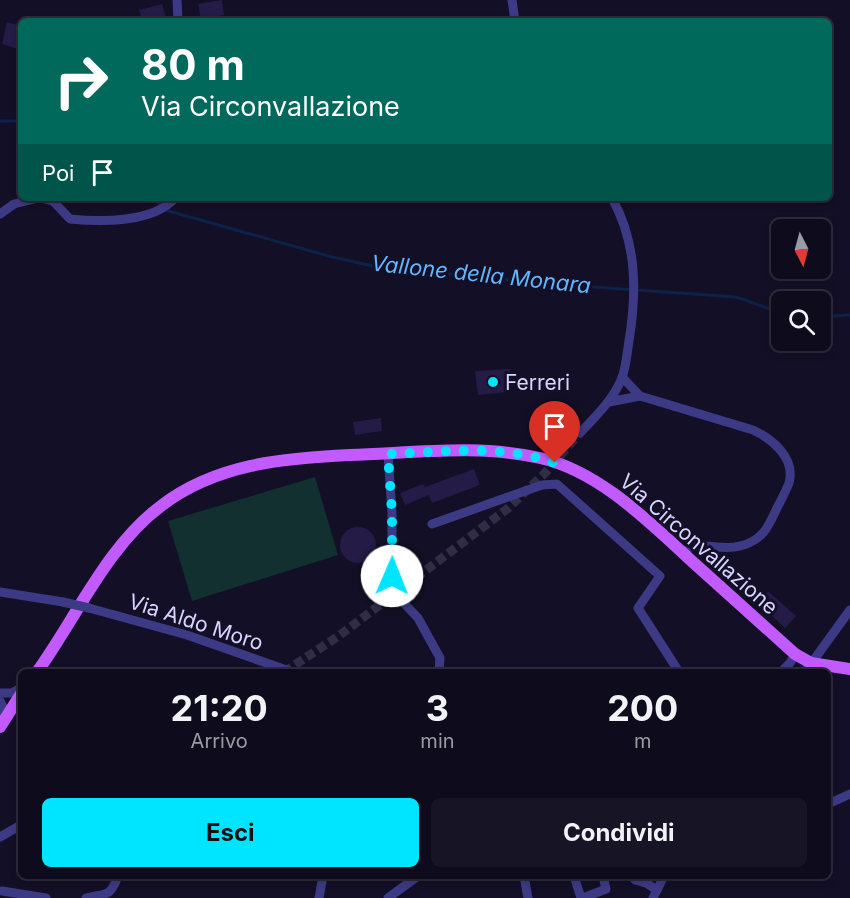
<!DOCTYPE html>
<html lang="it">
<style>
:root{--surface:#0e0b1c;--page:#171425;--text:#f1f3f6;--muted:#9b9ba3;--line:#2e2b3b;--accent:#00e5ff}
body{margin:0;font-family:Inter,sans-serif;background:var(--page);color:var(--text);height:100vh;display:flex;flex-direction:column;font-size:22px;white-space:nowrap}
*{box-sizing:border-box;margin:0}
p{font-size:20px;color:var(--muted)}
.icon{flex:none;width:33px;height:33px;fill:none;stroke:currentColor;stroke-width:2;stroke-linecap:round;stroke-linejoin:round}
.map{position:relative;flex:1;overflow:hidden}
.side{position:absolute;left:18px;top:669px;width:813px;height:210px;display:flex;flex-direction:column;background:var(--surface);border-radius:9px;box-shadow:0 3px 9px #0003,0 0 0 2px var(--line)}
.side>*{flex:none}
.banner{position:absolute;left:18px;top:18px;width:814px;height:183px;border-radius:9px;box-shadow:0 3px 9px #0003,0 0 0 2px var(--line);background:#00695c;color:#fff;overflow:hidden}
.needle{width:39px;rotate:174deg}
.tools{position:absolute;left:771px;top:219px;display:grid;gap:12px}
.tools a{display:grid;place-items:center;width:60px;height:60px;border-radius:9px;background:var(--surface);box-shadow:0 3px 9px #0003,0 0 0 2px var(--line);font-size:30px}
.pin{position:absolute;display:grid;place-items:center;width:51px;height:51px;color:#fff;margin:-62px -26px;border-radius:50% 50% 50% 0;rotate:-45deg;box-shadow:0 0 6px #0007}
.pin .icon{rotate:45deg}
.me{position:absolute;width:66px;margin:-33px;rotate:1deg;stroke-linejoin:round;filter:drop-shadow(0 0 4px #0008)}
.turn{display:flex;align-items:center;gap:21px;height:126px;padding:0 24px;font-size:27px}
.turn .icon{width:78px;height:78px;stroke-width:2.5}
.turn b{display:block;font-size:42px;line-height:51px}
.then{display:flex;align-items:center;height:57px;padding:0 24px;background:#0003;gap:12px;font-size:22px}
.eta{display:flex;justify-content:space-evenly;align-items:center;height:102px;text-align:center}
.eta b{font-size:36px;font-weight:700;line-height:42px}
.cta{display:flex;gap:12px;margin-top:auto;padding:12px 24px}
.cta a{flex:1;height:69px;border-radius:9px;background:var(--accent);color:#111;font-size:24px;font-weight:700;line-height:69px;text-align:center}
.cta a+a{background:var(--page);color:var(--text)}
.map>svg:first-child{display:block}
.green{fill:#12302f}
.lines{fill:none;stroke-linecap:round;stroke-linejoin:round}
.stream{stroke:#0c2248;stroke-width:3}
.building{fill:#241b47}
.minor-tunnel{stroke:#312d47;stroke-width:9;stroke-dasharray:9 4.5;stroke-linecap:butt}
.minor{stroke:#3d3a85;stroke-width:9}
.major{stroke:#c25bff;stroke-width:12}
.minor-bridge{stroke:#3d3a85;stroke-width:9}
.route{stroke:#00e5ff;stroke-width:10;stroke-dasharray:0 18}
.poi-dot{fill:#00e5ff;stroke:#130f26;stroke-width:2}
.labels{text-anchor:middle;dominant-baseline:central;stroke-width:6;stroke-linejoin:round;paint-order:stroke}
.poi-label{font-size:21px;fill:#d9d4ff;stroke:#130f26;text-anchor:start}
.street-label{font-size:21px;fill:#d9d4ff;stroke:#130f26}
.water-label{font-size:22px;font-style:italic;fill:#62b6ff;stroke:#130f26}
</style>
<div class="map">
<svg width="850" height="898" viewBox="0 0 850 898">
<rect width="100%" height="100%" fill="#130f26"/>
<polygon class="green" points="315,477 338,555 192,601 168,521"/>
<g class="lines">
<g class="stream">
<polyline points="0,121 21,121"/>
<polyline points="153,198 160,205"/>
<polyline points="165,210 332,257 382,268 565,285 736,297 782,313"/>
<polyline points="820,317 850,315"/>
</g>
</g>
<g class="building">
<polygon points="222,0 224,15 201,19 198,4"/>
<polygon points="162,4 167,21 142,21 139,10"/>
<polygon points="7,22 21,26 21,44 18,49 2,44"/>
<polygon points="510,369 511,392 478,395 475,371"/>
<polygon points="381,418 382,431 355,435 353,422"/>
<polygon points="474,469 480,485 432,503 429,495 405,505 400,493 423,484 425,487"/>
<circle cx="358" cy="545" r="18"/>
<polygon points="768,591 796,616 785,628 758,603"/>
</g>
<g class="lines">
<polyline class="minor-tunnel" points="284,672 340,635 507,509 545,473 580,433"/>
<g class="minor">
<polyline points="177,0 178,21"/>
<polyline points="512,0 515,21"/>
<path d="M41,198L53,201L70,219C101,222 153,223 175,198"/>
<polyline points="0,214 14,204 38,198"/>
<path d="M622,377L640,396L753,430C772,439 796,458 789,483C786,491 781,500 777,508C770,523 765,536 749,543C732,551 711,546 694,545L683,553"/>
<polyline points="609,402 640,396"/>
<path d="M580,433C596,416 613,400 622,378C626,367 627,353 629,341C637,292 637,243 612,198"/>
<polyline points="388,454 392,513 392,576 399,598 418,618 440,658 439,672"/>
<polyline points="432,524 542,485 557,484 660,576 638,608 679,672"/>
<polyline points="0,592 63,602"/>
<polyline points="89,608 187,635 292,672"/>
<polyline points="781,672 790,663 795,654"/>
<polyline points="805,672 850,610"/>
<polyline points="0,693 12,693 21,688"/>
<polyline points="0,701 4,709 3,722"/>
<polyline points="828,804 850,794"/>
<polyline points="0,837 21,825"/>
<polyline points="524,876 528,898"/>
<polyline points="574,876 581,898"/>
<polyline points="633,876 635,880 646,883 657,890"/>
<polyline points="2,891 46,898"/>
<path d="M86,898C106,893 110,898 118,876"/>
<polyline points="319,898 323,876"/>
<polyline points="388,898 418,876"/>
<polyline points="583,898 606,889 603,876"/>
<polyline points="653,898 664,876"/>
</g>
<g class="major">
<path d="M37,672C76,618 107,546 161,506C215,464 284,458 350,455C412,453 479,444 540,458C600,471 651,524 695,564C728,594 762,624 795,654L811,663L850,669"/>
<polyline points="0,727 21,694"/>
</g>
<polyline class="minor-bridge" points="63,602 89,608"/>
</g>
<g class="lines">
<path class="route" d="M392,576V513L388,454C443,452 501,444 555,463"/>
</g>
<circle class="poi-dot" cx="493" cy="382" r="6"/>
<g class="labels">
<g class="poi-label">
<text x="505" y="382">Ferreri</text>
</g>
<g class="street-label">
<text transform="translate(699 544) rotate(41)">Via Circonvallazione</text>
<text transform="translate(196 622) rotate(18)">Via Aldo Moro</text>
</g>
<g class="water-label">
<text transform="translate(481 274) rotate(6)">Vallone della Monara</text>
</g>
</g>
</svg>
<div class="tools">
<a><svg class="needle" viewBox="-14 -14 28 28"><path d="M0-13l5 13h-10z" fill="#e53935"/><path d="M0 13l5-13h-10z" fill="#9b9ba3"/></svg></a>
<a><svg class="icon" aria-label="search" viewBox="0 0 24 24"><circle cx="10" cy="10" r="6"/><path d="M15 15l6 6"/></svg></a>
</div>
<div class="pin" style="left:555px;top:463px;background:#d93025"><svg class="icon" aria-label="arrive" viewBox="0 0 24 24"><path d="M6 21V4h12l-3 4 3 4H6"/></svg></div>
<svg class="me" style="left:392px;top:576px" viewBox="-20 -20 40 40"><circle r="19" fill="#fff"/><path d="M0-13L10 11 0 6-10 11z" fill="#00e5ff"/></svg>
<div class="banner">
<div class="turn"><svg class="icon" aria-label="right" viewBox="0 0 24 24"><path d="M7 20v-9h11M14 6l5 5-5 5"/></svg><div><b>80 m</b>Via Circonvallazione</div></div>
<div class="then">Poi<svg class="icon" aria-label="arrive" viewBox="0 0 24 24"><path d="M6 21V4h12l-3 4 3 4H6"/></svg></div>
</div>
<section class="side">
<div class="eta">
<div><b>21:20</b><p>Arrivo</p></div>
<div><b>3</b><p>min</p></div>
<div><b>200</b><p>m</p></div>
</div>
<div class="cta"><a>Esci</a><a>Condividi</a></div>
</section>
</div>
